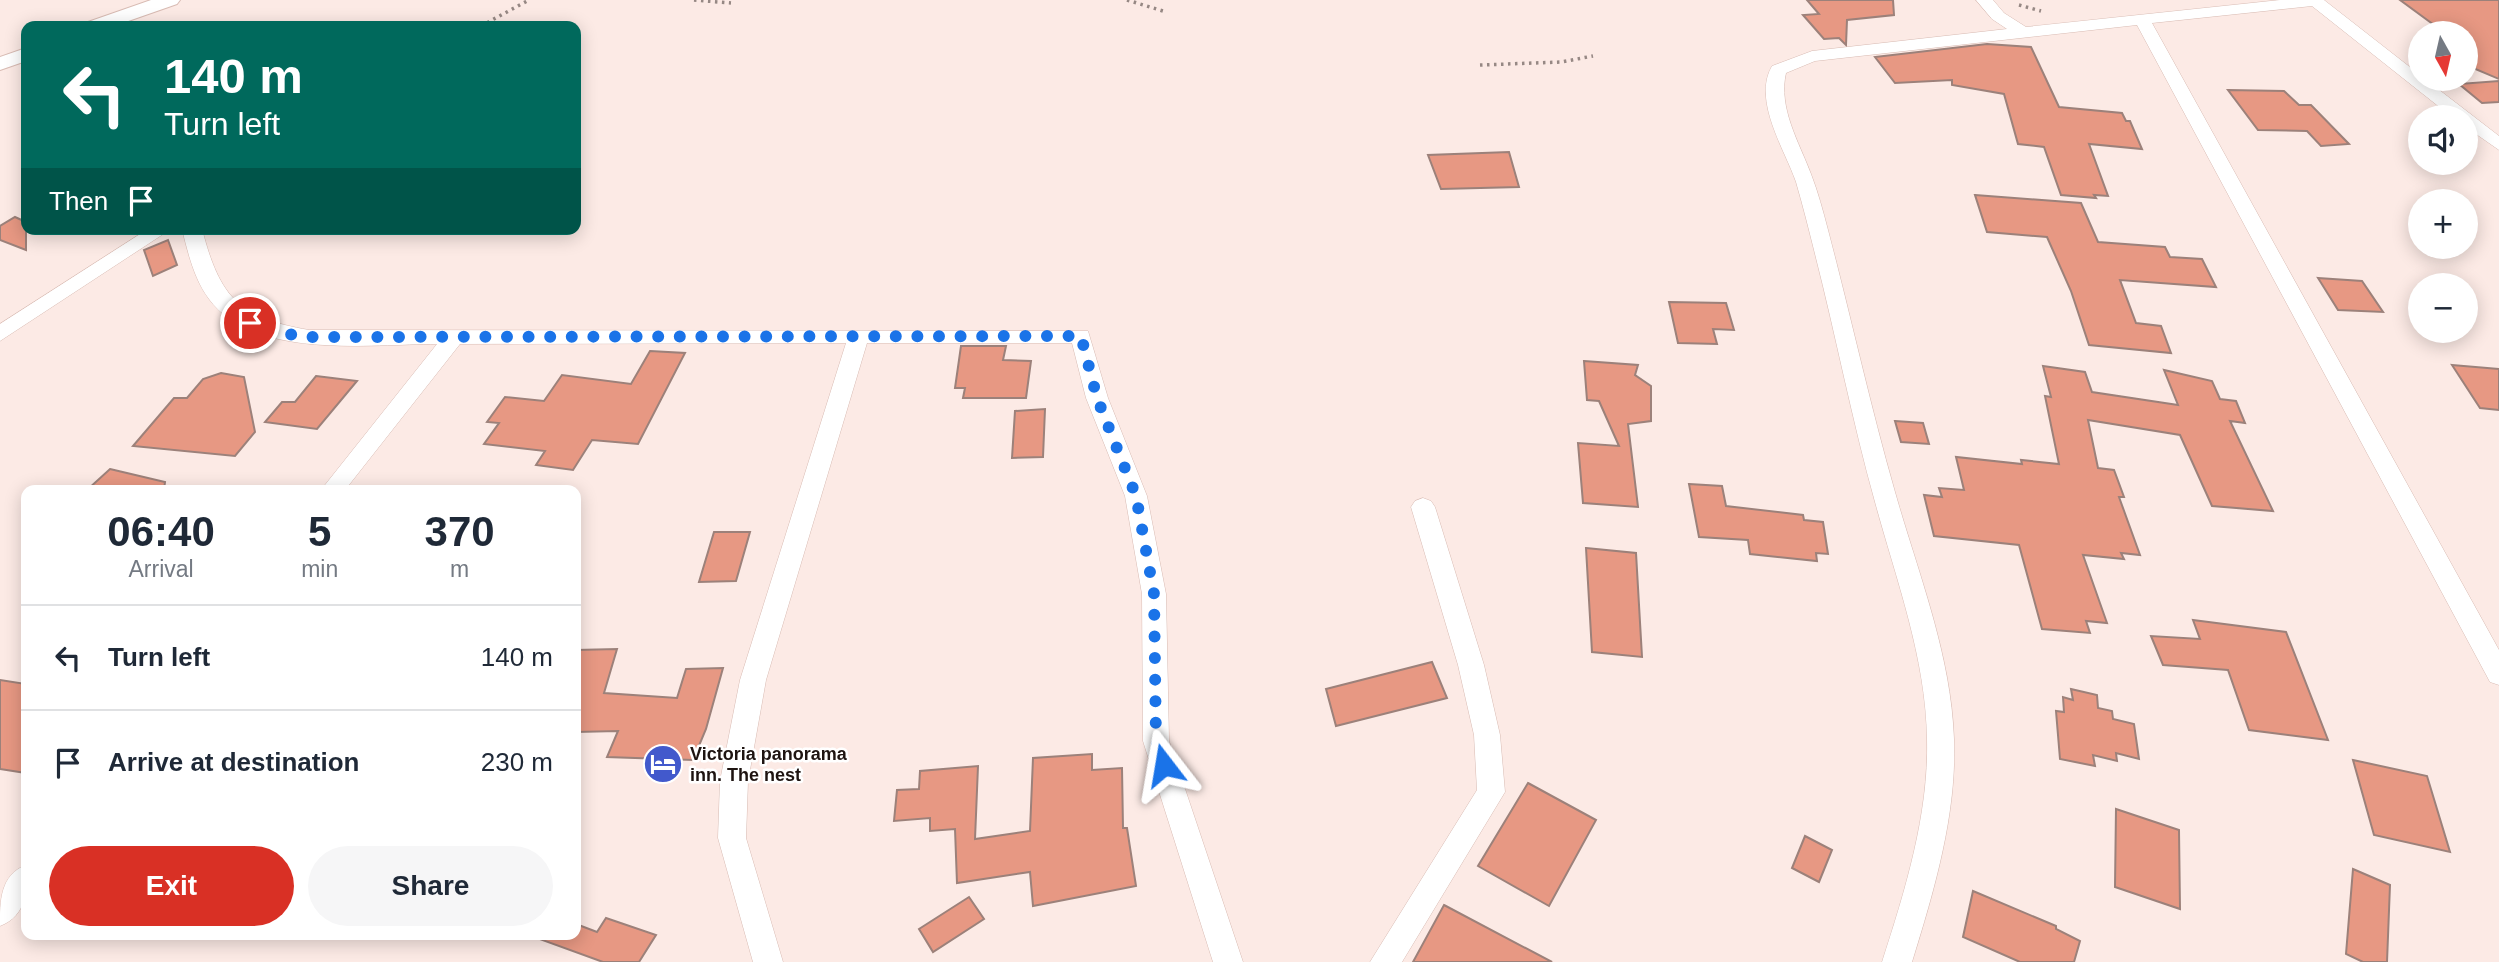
<!DOCTYPE html>
<meta charset="utf-8">
<style>
:root{--surface:#fff;--page:#f6f6f7;--text:#1f2937;--muted:#747a83;--line:#e0e1e3;--accent:#d93025}
body{margin:0;font-family:Helvetica,sans-serif;background:var(--page);color:var(--text);height:100vh;display:flex;flex-direction:column;font-size:26px;white-space:nowrap}
*{box-sizing:border-box;margin:0}
p{font-size:23px;color:var(--muted)}
.icon{flex:none;width:38px;height:38px;fill:none;stroke:currentColor;stroke-width:2;stroke-linecap:round;stroke-linejoin:round}
.map{position:relative;flex:1;overflow:hidden}
.panel{position:absolute;left:21px;top:485px;width:560px;height:455px;display:flex;flex-direction:column;background:var(--surface);border-radius:14px;box-shadow:0 4px 18px #0003}
.panel>*{flex:none}
.banner{position:absolute;left:21px;top:21px;width:560px;height:214px;border-radius:14px;box-shadow:0 4px 18px #0003;background:#00695c;color:#fff;overflow:hidden}
.needle{width:46px;rotate:172deg}
.tools{position:absolute;left:2408px;top:21px;display:grid;gap:14px}
.tools a{display:grid;place-items:center;width:70px;height:70px;border-radius:50%;background:var(--surface);box-shadow:0 4px 18px #0003;font-size:35px}
.pin{position:absolute;display:grid;place-items:center;width:60px;height:60px;color:#fff;margin:-30px;border:4px solid #fff;border-radius:50%;box-shadow:0 2px 7px #0007}
.me{position:absolute;width:77px;margin:-38px;rotate:346deg;stroke-linejoin:round;filter:drop-shadow(0 0 5px #0008)}
.turn{display:flex;align-items:center;gap:24px;height:147px;padding:0 28px;font-size:32px}
.turn .icon{width:91px;height:91px;stroke-width:2.5}
.turn b{display:block;font-size:49px;line-height:60px}
.then{display:flex;align-items:center;height:66px;padding:0 28px;background:#0003;gap:14px;font-size:26px}
.eta{display:flex;justify-content:space-evenly;align-items:center;height:119px;text-align:center}
.eta b{font-size:42px;font-weight:800;line-height:49px}
.button{display:flex;gap:14px;margin-top:auto;padding:14px 28px}
.button a{flex:1;height:80px;border-radius:42px;background:var(--accent);color:#fff;font-size:28px;font-weight:800;line-height:80px;text-align:center}
.button a+a{background:var(--page);color:var(--text)}
ul{padding:0;list-style:none}
li{display:flex;align-items:center;gap:21px;height:105px;padding:0 28px;border-top:2px solid var(--line)}
li div{flex:1}
li b{display:block;font-size:26px}
li em{font-style:normal}
.map>svg:first-child{display:block}
.building{fill:#e79883;stroke:#9c817a;stroke-width:2}
.lines{fill:none;stroke-linecap:round;stroke-linejoin:round}
.minor-casing{stroke:#d8bbb3;stroke-width:1}
.tertiary-casing{stroke:#d8bbb3;stroke-width:2}
.path{stroke:#968884;stroke-width:3.5;stroke-dasharray:2.5 4.5;stroke-linecap:butt}
.minor{fill:#fff;fill-rule:evenodd}
.tertiary{fill:#fff;fill-rule:evenodd}
.route{stroke:#1a73e8;stroke-width:12;stroke-dasharray:0 21.6}
.labels{text-anchor:middle;dominant-baseline:central;stroke-width:5;stroke-linejoin:round;paint-order:stroke}
.poi-label{font-size:18px;font-weight:bold;fill:#1e1411;stroke:#fff;text-anchor:start}
</style>
<div class="map">
<svg width="2499" height="962" viewBox="0 0 2499 962">
<rect width="100%" height="100%" fill="#fceae5"/>
<g class="building">
<polygon points="1807,0 1893,0 1894,15 1847,20 1846,45 1839,38 1824,39 1803,15 1819,14"/>
<polygon points="2400,0 2499,0 2499,79 2466,65 2466,33 2445,33"/>
<polygon points="1987,44 2031,47 2059,107 2122,113 2126,121 2130,121 2142,149 2089,144 2108,196 2094,195 2096,198 2061,195 2044,147 2018,144 2004,94 1952,85 1952,80 1895,83 1875,57"/>
<polygon points="2499,81 2499,102 2482,103 2459,84"/>
<polygon points="2228,90 2284,91 2299,105 2311,105 2349,144 2321,146 2307,131 2258,130"/>
<polygon points="1509,152 1519,187 1441,189 1428,155"/>
<polygon points="1975,195 2081,203 2098,242 2165,247 2170,257 2202,259 2216,287 2120,280 2136,323 2161,326 2171,353 2089,345 2071,291 2047,237 1987,232"/>
<polygon points="15,217 26,222 26,250 0,240 0,226"/>
<polygon points="168,240 177,265 153,276 144,250"/>
<polygon points="2318,278 2362,281 2383,312 2338,310"/>
<polygon points="1669,302 1726,303 1734,330 1713,329 1717,344 1678,343"/>
<polygon points="961,346 1006,346 1003,360 1031,361 1026,398 963,398 965,388 955,388"/>
<polygon points="650,351 685,353 638,444 592,440 573,470 536,465 545,451 484,444 499,423 487,422 505,397 544,401 562,375 631,384"/>
<polygon points="1584,361 1638,365 1635,375 1651,386 1651,421 1628,424 1638,507 1583,503 1578,443 1619,446 1599,401 1587,400"/>
<polygon points="2452,365 2499,369 2499,410 2480,408"/>
<polygon points="2043,366 2085,372 2092,392 2178,405 2164,370 2212,381 2220,399 2236,401 2245,423 2230,421 2273,511 2212,506 2180,435 2088,420 2098,468 2114,470 2124,497 2119,497 2140,555 2121,553 2124,559 2083,555 2107,623 2086,621 2090,633 2042,629 2019,545 1934,536 1924,495 1942,497 1939,488 1964,490 1956,457 2022,464 2021,460 2059,464 2045,396 2051,397"/>
<polygon points="221,373 244,377 255,432 235,456 133,446 174,398 187,398 203,379"/>
<polygon points="316,376 357,381 317,429 265,422 282,402 295,402"/>
<polygon points="1045,409 1043,457 1012,458 1015,411"/>
<polygon points="1895,421 1923,423 1929,444 1901,442"/>
<polygon points="110,469 165,482 164,490 87,490"/>
<polygon points="1689,484 1722,486 1726,506 1803,515 1804,520 1823,522 1828,554 1816,553 1817,561 1750,554 1748,540 1699,537"/>
<polygon points="714,532 750,532 736,581 699,582"/>
<polygon points="1586,548 1636,553 1642,657 1592,652"/>
<polygon points="2193,620 2286,632 2328,740 2249,730 2228,670 2163,665 2151,636 2200,639"/>
<polygon points="617,649 604,693 677,698 686,669 723,668 706,729 693,760 607,757 618,731 576,732 576,650"/>
<polygon points="1432,662 1447,698 1336,726 1326,689"/>
<polygon points="0,680 26,684 26,773 0,769"/>
<polygon points="2071,689 2097,695 2098,708 2112,711 2113,719 2134,724 2139,759 2116,753 2117,761 2093,755 2095,766 2060,759 2056,711 2064,712 2063,697 2073,700"/>
<polygon points="1092,754 1092,770 1122,768 1123,828 1127,828 1136,886 1033,906 1030,872 957,883 955,829 930,831 930,818 894,821 897,790 919,789 920,771 978,766 975,839 1030,831 1033,758"/>
<polygon points="2353,760 2427,776 2450,852 2374,835"/>
<polygon points="1528,783 1596,820 1549,906 1478,866"/>
<polygon points="2116,809 2179,830 2180,909 2115,887"/>
<polygon points="1805,836 1832,850 1819,882 1792,868"/>
<polygon points="2353,869 2390,885 2387,962 2363,962 2346,954"/>
<polygon points="1973,891 2056,926 2056,929 2080,941 2074,962 2020,962 1963,937"/>
<polygon points="969,897 984,919 933,952 919,929"/>
<polygon points="1444,905 1552,962 1413,962"/>
<polygon points="606,918 656,935 639,962 603,962 534,937 535,934 576,934 576,924 597,932"/>
</g>
<g class="lines">
<g class="minor-casing">
<g id="minor">
<path d="M1976,0H1993L2004,13L2026,27L2280,0H2324L2420,75V79H2425L2499,136V150L2466,127V117H2452L2312,6L2152,23L2499,650V685L2490,682L2137,25L1815,61L1786,73C1778,108 1799,142 1811,174C1818,192 1823,211 1828,230C1851,317 1870,405 1895,492C1918,573 1951,654 1954,739C1957,814 1934,891 1912,962H1882C1905,891 1929,814 1927,739C1926,658 1896,579 1875,502C1852,420 1836,336 1815,254C1809,230 1803,206 1796,182C1785,150 1752,100 1772,66L1812,51L2007,29L1992,19Z"/>
<polygon points="148,229 171,229 0,341 0,324"/>
<path d="M182,229H202C220,298 239,318 309,330L1088,331L1108,398L1147,496L1166,594L1169,741L1243,962H1213L1143,741L1142,594L1125,496L1086,398L1072,343H867L766,680L748,781L746,838L783,962H753L718,838L720,781L740,680L846,343L460,344L345,490H321L437,344C370,344 254,360 209,299C194,279 188,253 182,229Z"/>
<polygon points="1423,498 1431,501 1435,507 1484,665 1500,735 1505,792 1402,962 1370,962 1477,790 1474,735 1458,665 1411,507 1415,501"/>
<path d="M26,865C26,890 28,915 0,926C0,901 0,875 26,865Z"/>
</g>
</g>
<g class="tertiary-casing">
<g id="tertiary">
<polygon points="151,0 180,0 177,4 114,26 85,26 88,22"/>
<polygon points="26,48 26,61 0,70 0,57"/>
</g>
</g>
<g class="path">
<polyline points="694,0 731,3"/>
<polyline points="1127,0 1163,11"/>
<polyline points="2019,5 2041,11"/>
<polyline points="481,26 529,0"/>
<polyline points="1480,65 1561,62 1593,56"/>
</g>
<use href="#minor" class="minor"/>
<use href="#tertiary" class="tertiary"/>
</g>
<g class="lines">
<polyline class="route" points="250,323 267,331 309,337 1081,336 1097,398 1136,496 1154,594 1156,741 1164,765"/>
</g>
<defs>
<g id="hotel-disc" transform="scale(2.0125)"><circle r="9.5" fill="#4259cc" stroke="#fff"/><path d="M-6-4.5h1.5V1H6V5H4.5V3h-9V5H-6ZM-4 0a1.8 1.8 0 1 1 3.6 0ZM.5 0V-2.5h3Q6-2.5 6 0Z" fill="#fff"/></g>
</defs>
<g fill-rule="evenodd">
<use href="#hotel-disc" x="663" y="764"/>
</g>
<g class="labels">
<g class="poi-label">
<text x="690" y="754">Victoria panorama<tspan x="690" dy="21">inn. The nest</tspan></text>
</g>
</g>
</svg>
<div class="tools">
<a><svg class="needle" viewBox="-14 -14 28 28"><path d="M0-13l5 13h-10z" fill="#e53935"/><path d="M0 13l5-13h-10z" fill="#747a83"/></svg></a>
<a><svg class="icon" aria-label="sound" viewBox="0 0 24 24"><path d="M4 9h4l5-4v14l-5-4H4zM17 9q2 3 0 6"/></svg></a>
<a>+</a>
<a>−</a>
</div>
<div class="pin" style="left:250px;top:323px;background:#d93025"><svg class="icon" aria-label="arrive" viewBox="0 0 24 24"><path d="M6 21V4h12l-3 4 3 4H6"/></svg></div>
<svg class="me" style="left:1164px;top:765px" viewBox="-20 -20 40 40"><path d="M0-17L14 15 0 8-14 15z" fill="#1a73e8" stroke="#fff" stroke-width="4"/></svg>
<div class="banner">
<div class="turn"><svg class="icon" aria-label="left" viewBox="0 0 24 24"><path d="M17 20v-9H6M10 6l-5 5 5 5"/></svg><div><b>140 m</b>Turn left</div></div>
<div class="then">Then<svg class="icon" aria-label="arrive" viewBox="0 0 24 24"><path d="M6 21V4h12l-3 4 3 4H6"/></svg></div>
</div>
<section class="panel">
<div class="eta">
<div><b>06:40</b><p>Arrival</p></div>
<div><b>5</b><p>min</p></div>
<div><b>370</b><p>m</p></div>
</div>
<ul>
<li><svg class="icon" aria-label="left" viewBox="0 0 24 24"><path d="M17 20v-9H6M10 6l-5 5 5 5"/></svg><div><b>Turn left</b></div><em>140 m</em></li>
<li><svg class="icon" aria-label="arrive" viewBox="0 0 24 24"><path d="M6 21V4h12l-3 4 3 4H6"/></svg><div><b>Arrive at destination</b></div><em>230 m</em></li>
</ul>
<div class="button"><a>Exit</a><a>Share</a></div>
</section>
</div>
